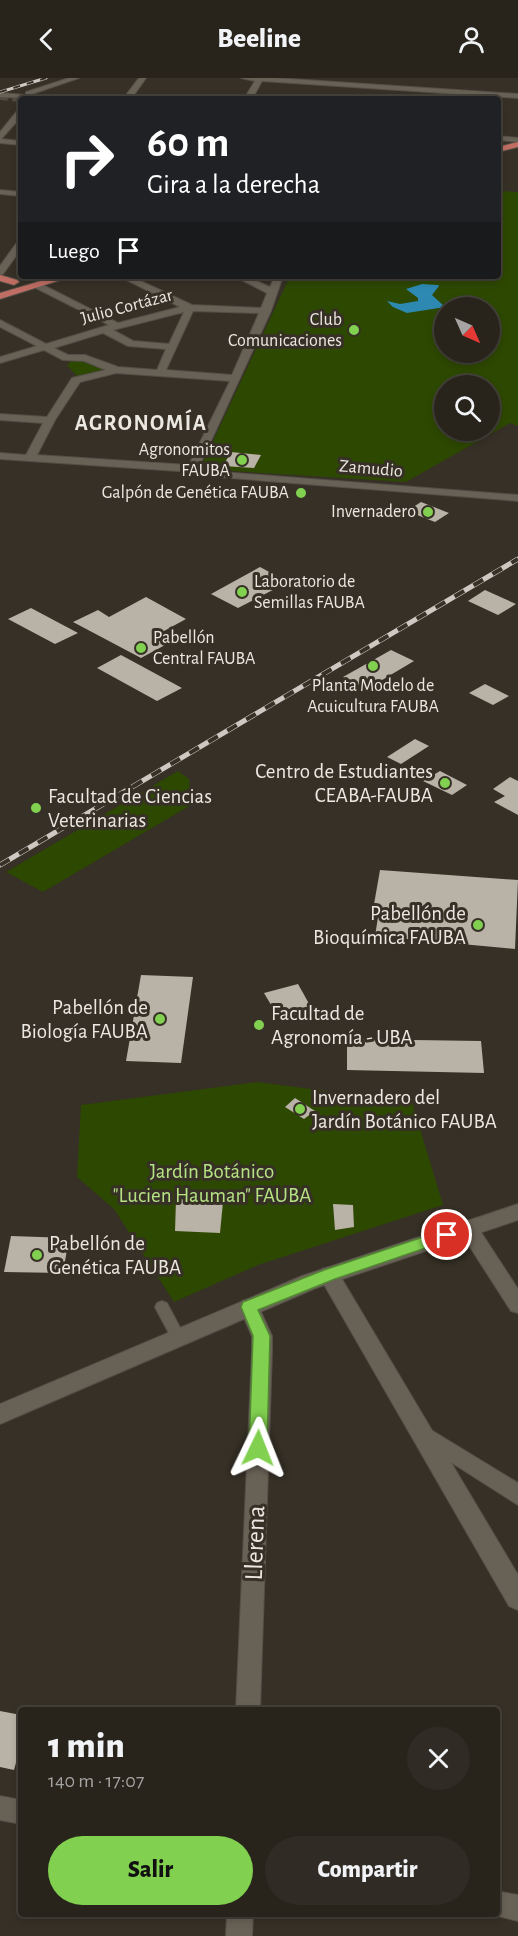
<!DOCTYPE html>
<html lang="es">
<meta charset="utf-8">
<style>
:root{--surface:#28241c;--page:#302c25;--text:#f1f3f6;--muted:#a5a4a3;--line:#44413b;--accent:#81d050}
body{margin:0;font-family:"Alegreya Sans",sans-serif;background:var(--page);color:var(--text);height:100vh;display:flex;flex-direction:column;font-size:22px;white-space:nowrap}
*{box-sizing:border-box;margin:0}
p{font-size:20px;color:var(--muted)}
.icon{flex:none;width:33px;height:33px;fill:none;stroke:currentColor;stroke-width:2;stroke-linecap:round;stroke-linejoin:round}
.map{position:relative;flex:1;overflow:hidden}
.drawer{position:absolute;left:18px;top:1629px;width:482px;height:210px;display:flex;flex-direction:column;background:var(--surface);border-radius:6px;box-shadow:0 3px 9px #0003,0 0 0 2px var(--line)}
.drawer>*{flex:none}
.guide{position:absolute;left:18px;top:18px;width:483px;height:183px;border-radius:6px;box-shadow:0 3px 9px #0003,0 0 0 2px var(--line);background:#202124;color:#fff;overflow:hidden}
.needle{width:39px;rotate:135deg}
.fabs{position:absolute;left:434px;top:219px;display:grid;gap:12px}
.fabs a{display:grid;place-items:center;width:66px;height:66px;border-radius:50%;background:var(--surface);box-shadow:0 3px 9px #0003,0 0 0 2px var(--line);font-size:30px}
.pin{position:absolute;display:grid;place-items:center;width:51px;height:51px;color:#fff;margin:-26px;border:3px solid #fff;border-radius:50%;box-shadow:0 2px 6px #0007}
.me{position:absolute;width:66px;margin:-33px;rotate:2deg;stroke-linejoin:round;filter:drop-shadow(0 0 4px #0008)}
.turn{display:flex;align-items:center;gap:21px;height:126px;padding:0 30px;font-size:27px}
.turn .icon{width:78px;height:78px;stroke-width:2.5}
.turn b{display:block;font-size:42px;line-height:51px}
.then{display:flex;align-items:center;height:57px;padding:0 30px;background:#0003;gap:12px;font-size:22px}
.round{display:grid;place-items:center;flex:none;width:63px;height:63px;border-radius:32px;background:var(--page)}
.head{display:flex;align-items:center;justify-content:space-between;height:102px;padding:0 30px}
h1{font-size:36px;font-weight:800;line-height:45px}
.button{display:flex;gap:12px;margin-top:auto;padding:12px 30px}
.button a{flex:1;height:69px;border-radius:36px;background:var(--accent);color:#111;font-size:24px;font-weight:800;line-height:69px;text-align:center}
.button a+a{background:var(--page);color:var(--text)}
header{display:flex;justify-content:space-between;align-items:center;height:78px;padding:0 30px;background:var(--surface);font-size:27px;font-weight:800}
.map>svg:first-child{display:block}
.green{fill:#2d4800;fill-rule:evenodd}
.water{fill:#2e89b2}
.building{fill:#b9b2a6}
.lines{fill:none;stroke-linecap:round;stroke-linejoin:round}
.secondary-tunnel{stroke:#514b42;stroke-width:8;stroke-dasharray:8 4.5;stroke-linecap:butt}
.pedestrian-casing{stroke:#534e46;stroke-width:2}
.minor-casing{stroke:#534e46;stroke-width:2}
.tertiary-casing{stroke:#534e46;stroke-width:2}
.secondary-casing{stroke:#534e46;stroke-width:2}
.primary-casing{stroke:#534e46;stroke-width:2}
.pedestrian{fill:#686156;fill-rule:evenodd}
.minor{fill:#686156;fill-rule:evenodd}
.tertiary{fill:#686156;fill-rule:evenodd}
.secondary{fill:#686156;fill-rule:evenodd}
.primary{fill:#c06e63;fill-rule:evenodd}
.rail-far1-casing{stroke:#cdc9c2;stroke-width:3}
.rail-casing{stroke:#cdc9c2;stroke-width:5}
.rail-far1{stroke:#363026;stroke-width:2;stroke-dasharray:7;stroke-linecap:butt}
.rail{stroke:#363026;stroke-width:4;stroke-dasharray:11;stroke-linecap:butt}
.route{fill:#81d050;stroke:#548734;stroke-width:1.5}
.poi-dot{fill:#81d050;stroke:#363026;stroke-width:2}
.labels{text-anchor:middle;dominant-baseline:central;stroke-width:6;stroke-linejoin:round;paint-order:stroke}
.far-street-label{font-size:18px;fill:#ebe7e1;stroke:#363026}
.far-poi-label{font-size:18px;fill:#ebe7e1;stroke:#363026;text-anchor:end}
.poi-label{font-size:21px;fill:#ebe7e1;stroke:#363026;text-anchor:start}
.park-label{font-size:21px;fill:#b5e282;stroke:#363026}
.far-district-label{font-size:22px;font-weight:bold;letter-spacing:1.5px;fill:#ebe7e1;stroke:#363026}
.near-street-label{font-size:26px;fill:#ebe7e1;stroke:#363026}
</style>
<header><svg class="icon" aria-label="back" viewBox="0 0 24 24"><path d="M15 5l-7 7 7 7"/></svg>Beeline<svg class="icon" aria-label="person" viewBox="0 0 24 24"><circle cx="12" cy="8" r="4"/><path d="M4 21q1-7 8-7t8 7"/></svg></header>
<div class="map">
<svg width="518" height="1858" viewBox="0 0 518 1858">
<rect width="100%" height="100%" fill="#363026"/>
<g class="green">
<path d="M498,113L518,114V348L510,345L406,404L200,391L290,198H498ZM444,230H489V274H444ZM444,308H489V352H444Z"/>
<polygon points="71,283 81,283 104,292 77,298 67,287"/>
<polygon points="178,693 189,701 191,727 43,814 6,794"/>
<polygon points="257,1004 412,1024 443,1127 258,1187 174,1224 114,1131 77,1099 81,1027"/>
</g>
<polygon class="water" points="422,206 438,207 439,208 432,217 445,229 407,235 393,229 387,223 400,226 418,223 418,220 406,211"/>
<g class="building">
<polygon points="231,374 261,377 254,390 223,388"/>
<polygon points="421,424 449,435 435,444 407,433"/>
<polygon points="260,489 288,504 238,530 211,516"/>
<polygon points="485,512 516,526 498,537 468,523"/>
<polygon points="146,519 186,541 153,559 167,566 141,580 73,544 98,532 109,539"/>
<polygon points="31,530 78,555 55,566 8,541"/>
<polygon points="391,572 414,583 367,611 343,599"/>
<polygon points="121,577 182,610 157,623 97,590"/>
<polygon points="485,606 509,618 493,627 469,615"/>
<polygon points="415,661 429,668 401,686 387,679"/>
<polygon points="440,693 467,707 452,717 423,703"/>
<polygon points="510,699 518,703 518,737 494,724 505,718 493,711"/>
<polygon points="380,792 518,802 515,871 375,858 379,833 373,832"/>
<polygon points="141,897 193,899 181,985 126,983"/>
<polygon points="298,906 312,931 280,942 264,915"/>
<polygon points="347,961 481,963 484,995 347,992"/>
<polygon points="295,1020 315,1033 304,1041 285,1029"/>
<polygon points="176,1121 223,1124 220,1155 175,1153"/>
<polygon points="333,1126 353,1127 354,1149 335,1152"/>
<polygon points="11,1158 69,1160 63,1195 4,1194"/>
<polygon points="0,1633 21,1637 21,1666 14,1692 0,1689"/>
</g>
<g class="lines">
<polyline class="secondary-tunnel" points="0,18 20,20"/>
<g class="pedestrian-casing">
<polygon id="pedestrian" points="162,1223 167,1225 183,1255 185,1259 183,1263 178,1265 173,1263 157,1233 155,1229 157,1225"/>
</g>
<g class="minor-casing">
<g id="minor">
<polygon points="69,0 79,0 29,17 65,21 0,19 0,15 26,17 26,14"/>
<polygon points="139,0 146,0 131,21 123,21"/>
<polygon points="241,0 275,0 518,16 518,20 262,3 252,21 244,21 255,3"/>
<polygon points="18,32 21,32 21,39 1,61 21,63 21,67 0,65 0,54"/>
<polygon points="0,112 21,114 21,118 0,116"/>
<polygon points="21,162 21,171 3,196 0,197 0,188 18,163"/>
<path d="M119,198H130L192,227L261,230L267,215L234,198H245L270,209L275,198H283L271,233L198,391L193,394L0,381V375L26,377L43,345L0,342V336L47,339L72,300L106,292L84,283L63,282L44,272L0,285V279L37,268L0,249V242L46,266L109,247L34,209L32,207L37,204L118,245L180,229ZM193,233L259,235L232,297L166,292ZM184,234L169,266L133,263L113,252ZM103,255L128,268L166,271L157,292L118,289L85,277H68L54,270ZM116,295L230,303L189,387L37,377L55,342L80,304Z"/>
<polygon points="222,394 518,417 518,423 218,399 217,397"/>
<polygon points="468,1143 475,1145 518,1211 518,1235 511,1233 461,1155 459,1150 461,1145"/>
<polygon points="249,1221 256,1223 272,1258 272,1274 260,1632 236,1632 252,1274 252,1258 239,1229 242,1223"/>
<polygon points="423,1347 518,1405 518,1427 416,1362 413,1356 416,1350"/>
<polygon points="0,1718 21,1722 21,1746 0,1742"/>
<polygon points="496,1813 518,1817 518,1843 489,1836 496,1836"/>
<polygon points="227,1836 253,1836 252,1858 226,1858"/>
</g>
</g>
<g class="tertiary-casing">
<polygon id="tertiary" points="329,1189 336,1191 518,1497 518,1532 509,1528 322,1203 318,1197 322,1191"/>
</g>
<g class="secondary-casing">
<g id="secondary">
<polygon points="20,18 34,21 17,22 17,18"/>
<polygon points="498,58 518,60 518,64 498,62"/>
<polygon points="518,1126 518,1142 316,1210 0,1346 0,1326 302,1198"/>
</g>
</g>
<g class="primary-casing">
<g id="primary">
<polygon points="518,64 518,69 498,74 498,69"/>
<polygon points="0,197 17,202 19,204 14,207 0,203"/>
<polygon points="58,198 73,198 0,221 0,215"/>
</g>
</g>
<use href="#pedestrian" class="pedestrian"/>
<use href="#minor" class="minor"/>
<use href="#tertiary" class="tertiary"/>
<use href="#secondary" class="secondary"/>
<use href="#primary" class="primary"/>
<g class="rail-far1-casing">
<polyline id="rail-far1" points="0,14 46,0"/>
</g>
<g class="rail-casing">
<polyline id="rail" points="0,787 518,481"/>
</g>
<use href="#rail-far1" class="rail-far1"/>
<use href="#rail" class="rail"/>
</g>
<polygon class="route" points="447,1151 452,1153 454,1157 452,1161 335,1201 258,1232 270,1258 267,1370 264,1375 258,1377 252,1375 249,1370 253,1258 241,1229 243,1224 324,1192"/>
<g class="poi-dot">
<circle cx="354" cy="252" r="6"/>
<circle cx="242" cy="382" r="6"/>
<circle cx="301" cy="415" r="6"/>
<circle cx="428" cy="434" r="6"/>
<circle cx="242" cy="514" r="6"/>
<circle cx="141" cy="570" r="6"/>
<circle cx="373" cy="588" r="6"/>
<circle cx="445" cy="705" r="6"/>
<circle cx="36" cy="730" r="6"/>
<circle cx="478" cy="847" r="6"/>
<circle cx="160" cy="941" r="6"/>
<circle cx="259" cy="947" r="6"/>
<circle cx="300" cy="1031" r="6"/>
<circle cx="37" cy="1177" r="6"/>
</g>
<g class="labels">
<g class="far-street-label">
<text transform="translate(127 229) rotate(-15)">Julio Cortázar</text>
<text transform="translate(371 391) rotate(5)">Zamudio</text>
</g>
<g class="far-poi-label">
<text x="342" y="242">Club<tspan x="342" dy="21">Comunicaciones</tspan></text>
<text x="230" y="372">Agronomitos<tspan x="230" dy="21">FAUBA</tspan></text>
<text x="289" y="415">Galpón de Genética FAUBA</text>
<text x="416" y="434">Invernadero</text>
<text x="254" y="504" text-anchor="start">Laboratorio de<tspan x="254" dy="21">Semillas FAUBA</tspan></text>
<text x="153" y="560" text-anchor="start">Pabellón<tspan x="153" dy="21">Central FAUBA</tspan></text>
<text x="373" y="608" text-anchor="middle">Planta Modelo de<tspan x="373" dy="21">Acuicultura FAUBA</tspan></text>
</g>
<g class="poi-label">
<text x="433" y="693" text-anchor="end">Centro de Estudiantes<tspan x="433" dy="24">CEABA-FAUBA</tspan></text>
<text x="48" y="718">Facultad de Ciencias<tspan x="48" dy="24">Veterinarias</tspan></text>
<text x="466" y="835" text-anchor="end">Pabellón de<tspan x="466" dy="24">Bioquímica FAUBA</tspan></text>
<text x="148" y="929" text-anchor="end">Pabellón de<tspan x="148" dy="24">Biología FAUBA</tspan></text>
<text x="271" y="935">Facultad de<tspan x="271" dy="24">Agronomía - UBA</tspan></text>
<text x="312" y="1019">Invernadero del<tspan x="312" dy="24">Jardín Botánico FAUBA</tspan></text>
<text x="49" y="1165">Pabellón de<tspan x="49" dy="24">Genética FAUBA</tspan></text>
</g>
<g class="park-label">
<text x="212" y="1093">Jardín Botánico<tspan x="212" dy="24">"Lucien Hauman" FAUBA</tspan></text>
</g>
<g class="far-district-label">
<text x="141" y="345">AGRONOMÍA</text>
</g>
<g class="near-street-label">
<text transform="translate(255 1465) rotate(-88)">Llerena</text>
</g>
</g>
</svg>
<div class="fabs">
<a><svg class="needle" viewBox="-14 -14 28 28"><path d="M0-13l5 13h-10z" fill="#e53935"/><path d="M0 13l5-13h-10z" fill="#a5a4a3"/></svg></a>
<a><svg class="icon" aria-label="search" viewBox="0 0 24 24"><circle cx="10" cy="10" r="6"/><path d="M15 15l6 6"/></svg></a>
</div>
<div class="pin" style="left:447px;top:1157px;background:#d93025"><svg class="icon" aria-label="arrive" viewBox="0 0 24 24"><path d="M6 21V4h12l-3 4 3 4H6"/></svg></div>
<svg class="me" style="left:258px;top:1370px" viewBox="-20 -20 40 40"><path d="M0-17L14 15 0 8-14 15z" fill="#81d050" stroke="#fff" stroke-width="4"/></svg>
<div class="guide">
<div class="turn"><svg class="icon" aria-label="right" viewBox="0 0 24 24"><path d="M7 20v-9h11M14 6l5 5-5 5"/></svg><div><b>60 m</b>Gira a la derecha</div></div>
<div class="then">Luego<svg class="icon" aria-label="arrive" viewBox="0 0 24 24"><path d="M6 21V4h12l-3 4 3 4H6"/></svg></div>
</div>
<section class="drawer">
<div class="head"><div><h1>1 min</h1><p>140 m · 17:07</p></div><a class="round"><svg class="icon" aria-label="close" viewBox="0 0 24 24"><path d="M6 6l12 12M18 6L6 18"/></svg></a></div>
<div class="button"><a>Salir</a><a>Compartir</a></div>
</section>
</div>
